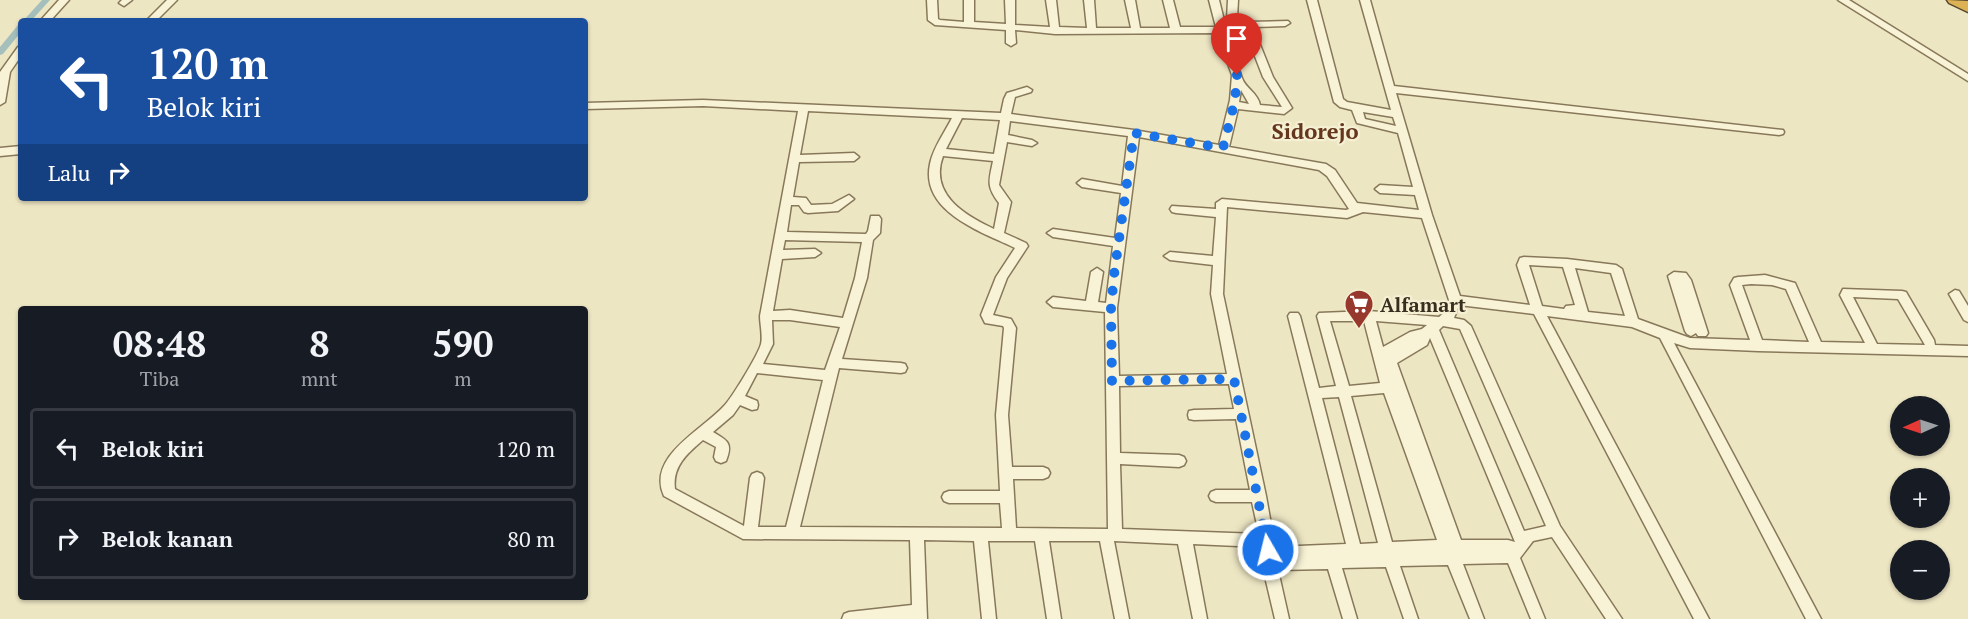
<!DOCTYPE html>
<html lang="id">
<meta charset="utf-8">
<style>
:root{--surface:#171b24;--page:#20242c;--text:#f1f3f6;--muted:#9ea1a6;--line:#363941}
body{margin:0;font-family:"PT Serif",serif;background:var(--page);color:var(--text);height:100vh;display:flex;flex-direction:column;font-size:22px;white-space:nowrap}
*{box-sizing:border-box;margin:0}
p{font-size:20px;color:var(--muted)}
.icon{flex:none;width:33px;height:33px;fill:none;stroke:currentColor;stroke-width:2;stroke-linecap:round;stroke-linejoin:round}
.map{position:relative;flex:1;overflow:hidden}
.panel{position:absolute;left:18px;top:306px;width:570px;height:294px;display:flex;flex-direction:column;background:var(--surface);border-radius:6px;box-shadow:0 2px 4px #0004}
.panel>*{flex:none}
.banner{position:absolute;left:18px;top:18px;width:570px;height:183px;border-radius:6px;box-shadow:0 2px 4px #0004;background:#1a4fa0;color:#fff;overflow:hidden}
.needle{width:39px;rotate:267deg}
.fabs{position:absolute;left:1890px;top:396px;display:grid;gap:12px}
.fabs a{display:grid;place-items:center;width:60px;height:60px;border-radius:50%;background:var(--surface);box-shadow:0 2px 4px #0004;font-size:30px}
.pin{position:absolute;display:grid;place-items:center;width:51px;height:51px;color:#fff;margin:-62px -26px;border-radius:50% 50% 50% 0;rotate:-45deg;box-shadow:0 0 6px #0007}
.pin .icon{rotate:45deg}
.me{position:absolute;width:66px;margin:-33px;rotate:352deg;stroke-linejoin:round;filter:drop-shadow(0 0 4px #0008)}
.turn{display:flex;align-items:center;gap:21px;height:126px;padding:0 30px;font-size:27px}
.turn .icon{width:78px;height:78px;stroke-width:2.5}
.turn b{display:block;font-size:42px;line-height:51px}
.then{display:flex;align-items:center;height:57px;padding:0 30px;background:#0003;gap:12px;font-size:22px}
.eta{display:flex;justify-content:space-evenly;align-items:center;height:102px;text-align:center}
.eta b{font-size:36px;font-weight:700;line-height:42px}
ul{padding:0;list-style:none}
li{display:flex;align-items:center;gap:18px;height:81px;margin:0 12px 9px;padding:0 18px;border:3px solid var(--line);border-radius:6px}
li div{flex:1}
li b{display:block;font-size:22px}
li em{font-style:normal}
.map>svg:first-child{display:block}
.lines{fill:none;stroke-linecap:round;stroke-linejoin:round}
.canal{fill:#a5c0bc;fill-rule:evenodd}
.street-casing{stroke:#88785a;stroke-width:3}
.highway-casing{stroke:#55462e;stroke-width:3}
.street{fill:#f8f3d6;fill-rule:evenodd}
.highway{fill:#dcb255;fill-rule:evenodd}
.route{stroke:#1a73e8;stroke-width:10;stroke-dasharray:0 18}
.labels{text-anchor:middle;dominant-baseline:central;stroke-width:4.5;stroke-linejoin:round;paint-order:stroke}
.poi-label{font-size:20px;font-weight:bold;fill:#382e1e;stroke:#f5f0d3;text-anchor:start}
.quarter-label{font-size:22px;font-weight:bold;fill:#64361e;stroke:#f5f0d3}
</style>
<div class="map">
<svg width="1968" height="619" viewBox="0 0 1968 619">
<rect width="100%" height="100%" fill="#ede6c3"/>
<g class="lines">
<g class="canal">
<polygon points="42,0 50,0 31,21 23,21"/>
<polygon points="18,25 21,25 21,32 3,54 0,55 0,47"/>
</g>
<g class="street-casing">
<g id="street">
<polygon points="59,0 69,0 50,21 40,21"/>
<polygon points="122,0 132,0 124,6 119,3"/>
<polygon points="167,0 177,0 156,21 146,21"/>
<path d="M927,0H937L938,19L940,20L964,22V0H974V22L1006,24L1005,0H1015V25L1050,27L1046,0H1056L1059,27L1087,28L1084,0H1094L1096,28H1131L1125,0H1135L1140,28H1170L1163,0H1173L1180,27H1216L1209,0H1219C1225,26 1233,53 1242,78C1245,88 1258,93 1260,105L1282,107L1263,77L1244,28L1227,19L1228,0H1238L1237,18L1247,22L1288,21L1290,23L1285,26L1253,27L1273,77L1292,108L1284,114L1238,109L1229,147L1326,164L1335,170L1357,203L1419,210L1415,195L1380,193L1375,189L1380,185L1413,187L1398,133L1357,123L1352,110L1340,107L1334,102L1307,0H1317L1343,99L1347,102L1391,110L1360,0H1370L1394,86L1783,130L1784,132L1783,134L1779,135L1396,93L1432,215L1460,296L1530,305L1517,265L1520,258L1524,257L1567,259L1616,265L1622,269L1638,319L1690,338L1750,340L1730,285L1734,278L1738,277L1765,275L1795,283L1821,342L1865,343L1840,295L1843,289L1902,291L1906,292L1934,340L1935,345L1968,346V356L1758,351L1690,348L1674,343L1821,619H1806L1660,338L1632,327L1547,316L1709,619H1694L1534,314L1459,305L1454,318L1464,320L1471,326L1560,526L1622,619H1606L1552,537L1533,541L1520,558L1545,619H1531L1508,563L1463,564L1484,619H1470L1448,565L1400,566L1418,619H1404L1386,567L1342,568L1357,619H1343L1328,569L1278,570L1289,619H1275L1262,564L1260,547L1193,544L1207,619H1193L1178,544L1114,541L1129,619H1115L1100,541H1049L1061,619H1047L1035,541H988L996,619H982L974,541L924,540L927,619H842L844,614L849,612L912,605L910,540L743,539L664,496C646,457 702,430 723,407C731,400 759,353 761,344C763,336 760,324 760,316L798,111L703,106L585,109V103L703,100L1001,113L1004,99L1007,93L1027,87L1032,90L1031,92L1015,97L1011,114L1134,130L1219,145L1230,100L1232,75L1217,33L1055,34L1015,30L1016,43L1011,46L1006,43V30L935,25L928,20ZM1241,90L1249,104L1239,102ZM808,111L952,118C945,132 933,148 930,164C920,212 982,232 1015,248L996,277L981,315L985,323L1003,326L1004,328L996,415L1000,491H949L944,493L942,497L944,501L949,503H1000L1002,528L800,527L839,368L901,373L905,372L907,368L905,364L901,363L842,359L867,278L873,240L880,233L881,219L879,216H871L868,231L866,234L787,232L791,205H799L804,212L808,213L838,211L854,199L849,195L832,204L811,205L806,198L793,197L799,162L854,161L859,157L854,153L800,155ZM1363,112L1393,117L1396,126L1365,119ZM962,118L1000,120L994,154L946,149ZM1010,121L1128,136L1122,186L1082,179L1077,183L1082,187L1121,193L1115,238L1053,229L1047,233L1053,237L1113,246L1106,303L1098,302L1103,272L1097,268L1091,272L1086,301L1053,297L1047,302L1053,307L1105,312L1108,529L1016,528L1013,479H1043L1048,477L1050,473L1048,469L1043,467H1012L1008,415L1016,328L1011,319L993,315L1007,278L1028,246L1026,243L1004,233L1011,202L999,185L1007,142L1032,146L1037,143L1032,140L1008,135ZM1139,137L1319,170L1327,176L1349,209L1346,210L1222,199L1216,203V209L1172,206L1170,209L1172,212L1176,213L1216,217L1213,256L1170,252L1164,256L1170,260L1213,265L1211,294L1227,374L1119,376L1117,308ZM943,156L993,161C989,181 986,186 999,203L994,229C964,215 929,194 943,156ZM1227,207L1347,218L1363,212L1422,218L1449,300L1445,312L1439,317L1369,311L1319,313L1317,316L1336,386L1319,388L1300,316L1298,313H1290L1288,316L1346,544L1275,547L1266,496L1223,294ZM785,240L862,242L855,278L843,318L790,310L773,311L782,259L815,257L821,253L815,249L783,250ZM1529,265L1563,267L1575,305L1566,306L1564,309L1542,306ZM1575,268L1611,273L1625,316L1588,312ZM1751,284L1772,285L1786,289L1809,342L1762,340L1742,285ZM1853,297L1898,299L1925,345L1877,344ZM772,320H790L840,327L825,370L763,364L773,344ZM1330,321H1364L1380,383L1349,386ZM1376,321L1427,325L1422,329L1410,332L1383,347ZM1443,326L1460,329L1546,526L1524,531L1439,330ZM1430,338L1515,542L1508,540H1461L1397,363L1427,345ZM757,373L823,380L786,527H758L764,478L762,474L757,472L752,474L750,478L744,526L675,489C672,466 688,453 703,440L716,447L714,457L716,461L721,463L726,461C733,443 728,441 713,432L733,415L740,405L752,410L757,409L758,405L757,401L745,396ZM1229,384L1234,409L1194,410L1189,411L1188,415L1189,419L1194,420L1236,419L1250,490H1216L1211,492L1209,496L1211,500L1216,502H1252L1259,534L1122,529L1120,464L1179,467L1184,465L1186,461L1184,457L1179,455L1120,453L1119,386ZM1384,393L1437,540L1392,542L1351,396ZM1339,397L1378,543L1360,544L1322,398Z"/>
<polygon points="1838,0 1849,0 1968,74 1968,81"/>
<polygon points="21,46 21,56 10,72 5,102 0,105 0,72 18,47"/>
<polygon points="21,146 21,154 0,156 0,148"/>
<polygon points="1674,272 1686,273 1691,280 1708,333 1706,336 1698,336 1696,333 1691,336 1687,334 1685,331 1668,276"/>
<polygon points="1955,290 1959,291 1968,306 1968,322 1964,320 1949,294"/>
</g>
</g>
<g class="highway-casing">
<polygon id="highway" points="1947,0 1968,1 1968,12 1949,3"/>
</g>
<use href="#street" class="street"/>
<use href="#highway" class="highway"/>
</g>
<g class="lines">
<polyline class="route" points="1237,75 1235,100 1223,148 1134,133 1114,275 1111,308 1112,381 1234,379 1268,550"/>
</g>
<defs>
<g id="supermarket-pin" transform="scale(1.5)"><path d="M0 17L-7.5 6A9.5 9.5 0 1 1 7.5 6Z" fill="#96382b" stroke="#f5f0d3"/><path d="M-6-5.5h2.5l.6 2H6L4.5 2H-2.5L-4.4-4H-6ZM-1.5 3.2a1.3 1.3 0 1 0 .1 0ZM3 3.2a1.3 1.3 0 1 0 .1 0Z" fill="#fff"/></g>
</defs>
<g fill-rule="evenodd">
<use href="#supermarket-pin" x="1359" y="304"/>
</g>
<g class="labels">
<g class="poi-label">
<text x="1380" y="304">Alfamart</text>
</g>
<g class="quarter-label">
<text x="1315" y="130">Sidorejo</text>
</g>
</g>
</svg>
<div class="fabs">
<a><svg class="needle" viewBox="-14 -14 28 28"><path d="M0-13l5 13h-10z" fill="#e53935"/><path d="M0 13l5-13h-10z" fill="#9ea1a6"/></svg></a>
<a>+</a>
<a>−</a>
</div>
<div class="pin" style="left:1237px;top:75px;background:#d93025"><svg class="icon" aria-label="arrive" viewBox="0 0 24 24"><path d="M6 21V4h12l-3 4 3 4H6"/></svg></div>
<svg class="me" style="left:1268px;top:550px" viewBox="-20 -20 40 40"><circle r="17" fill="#1a73e8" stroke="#fff" stroke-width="3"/><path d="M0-11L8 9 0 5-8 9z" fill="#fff"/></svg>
<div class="banner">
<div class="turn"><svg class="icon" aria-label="left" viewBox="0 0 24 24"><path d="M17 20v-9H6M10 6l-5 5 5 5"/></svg><div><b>120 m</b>Belok kiri</div></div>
<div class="then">Lalu<svg class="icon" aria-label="right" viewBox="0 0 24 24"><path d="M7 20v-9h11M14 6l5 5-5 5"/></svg></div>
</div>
<section class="panel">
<div class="eta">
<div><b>08:48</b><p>Tiba</p></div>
<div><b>8</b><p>mnt</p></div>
<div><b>590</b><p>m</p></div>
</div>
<ul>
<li><svg class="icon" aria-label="left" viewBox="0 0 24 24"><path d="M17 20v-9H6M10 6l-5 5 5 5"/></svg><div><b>Belok kiri</b></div><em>120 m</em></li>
<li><svg class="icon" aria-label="right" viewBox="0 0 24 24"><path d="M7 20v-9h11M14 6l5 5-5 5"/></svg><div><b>Belok kanan</b></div><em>80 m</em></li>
</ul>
</section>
</div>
